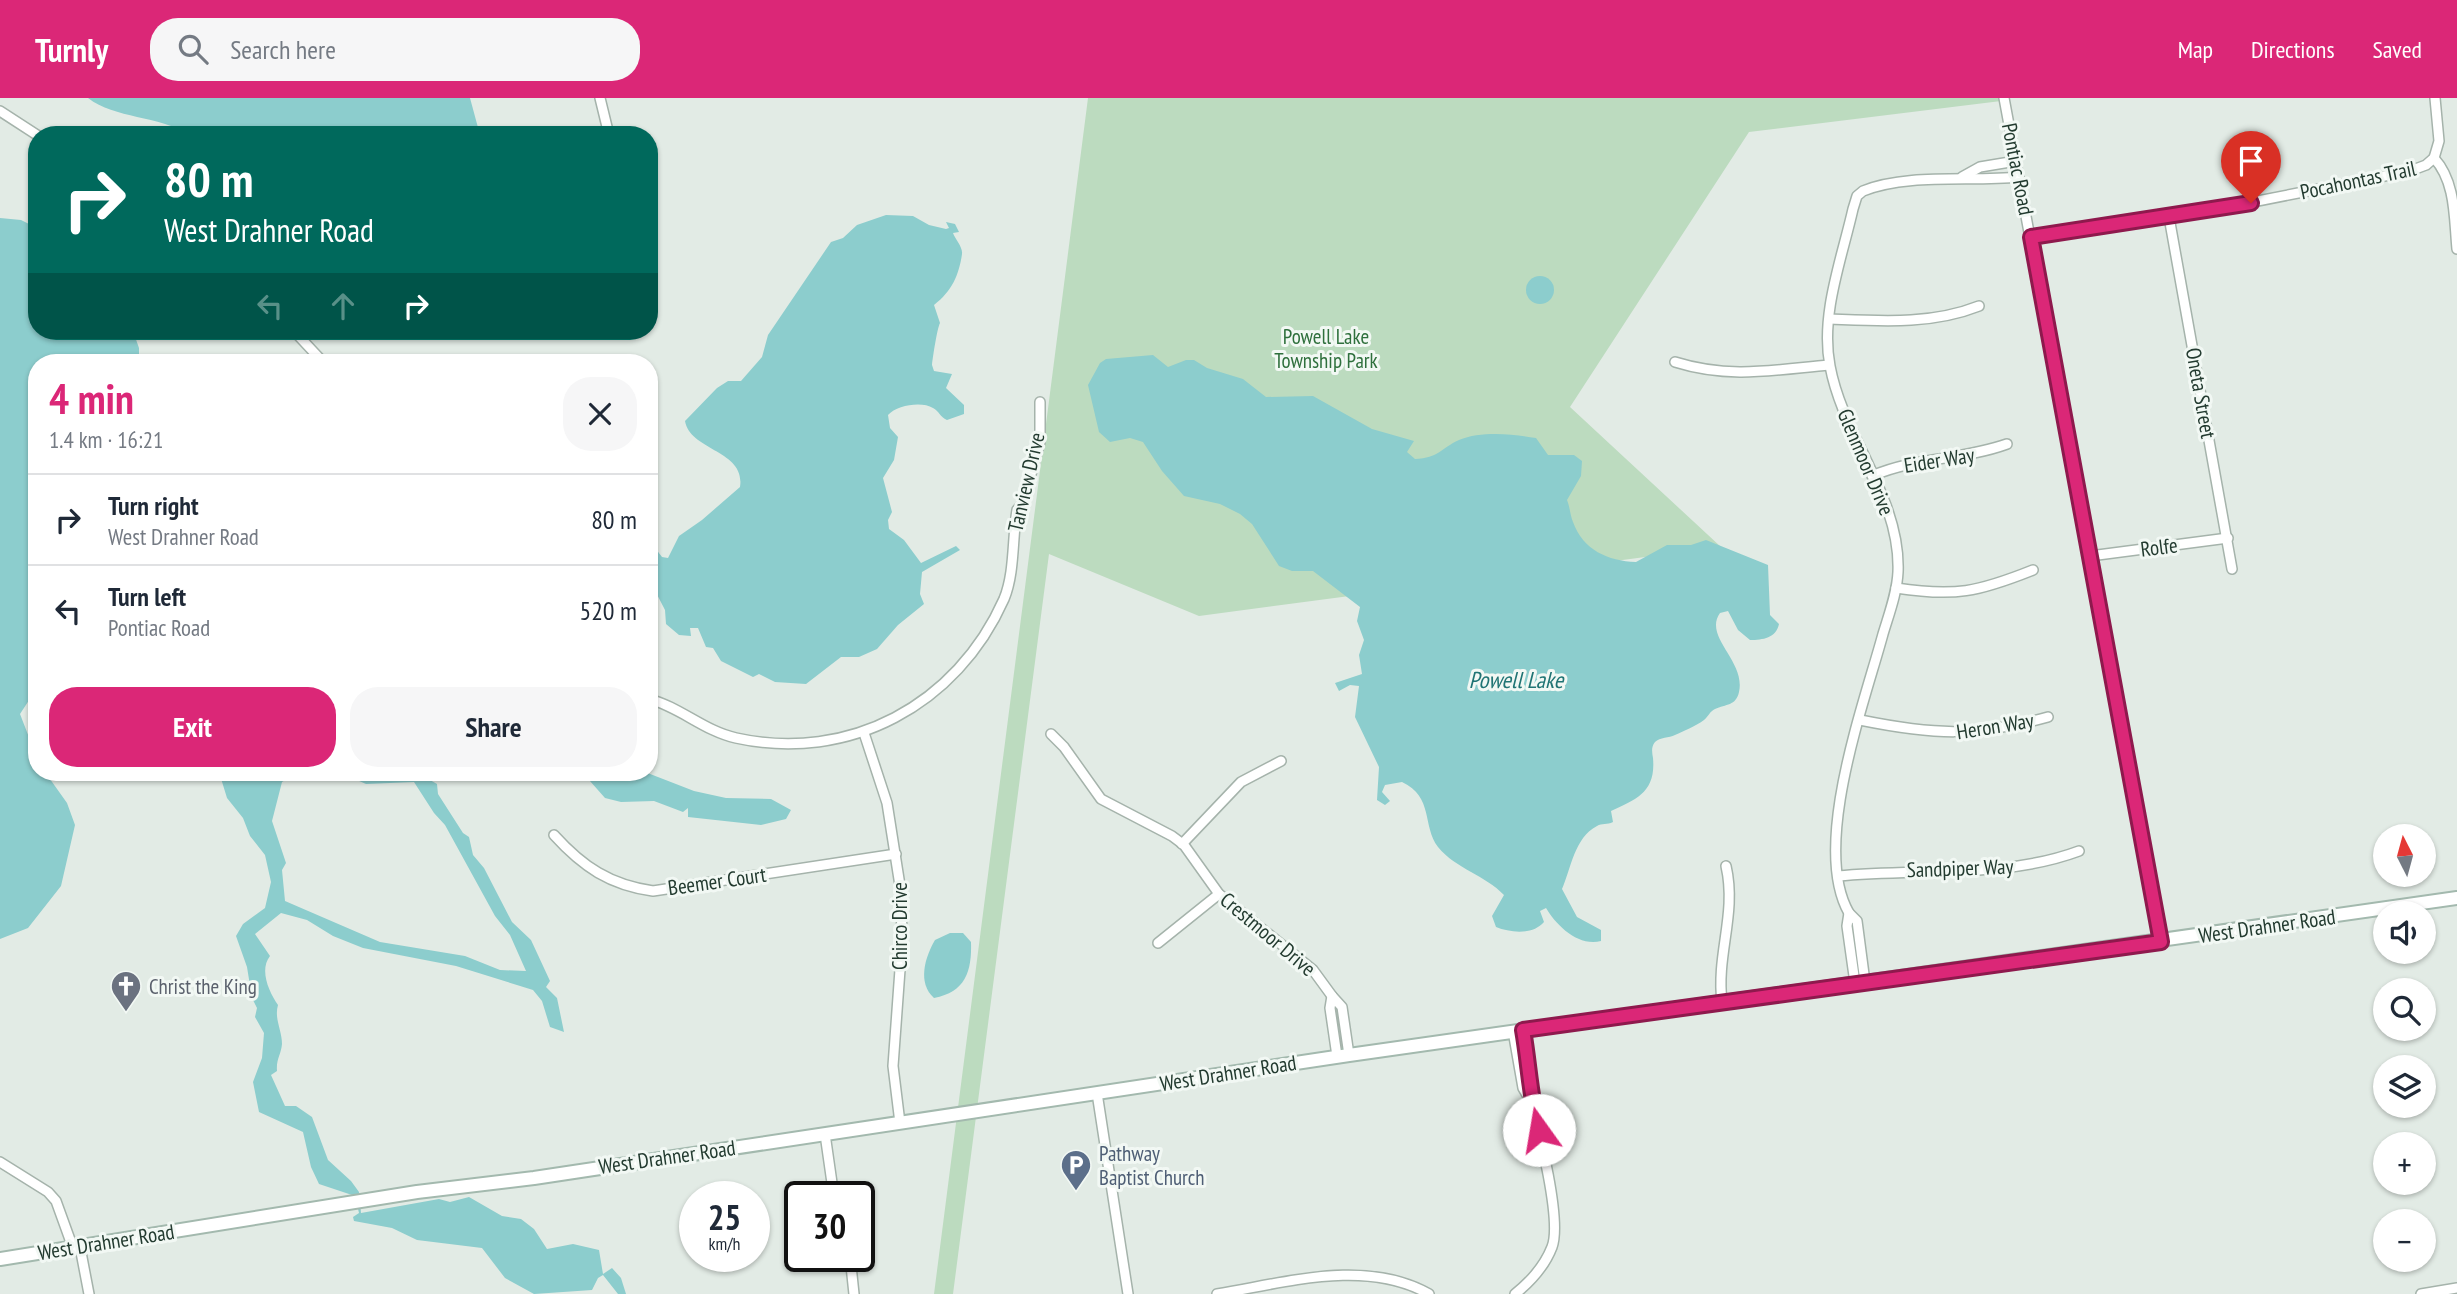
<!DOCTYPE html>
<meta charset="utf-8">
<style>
:root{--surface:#fff;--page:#f6f6f7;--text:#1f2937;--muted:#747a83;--line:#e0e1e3;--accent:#db2777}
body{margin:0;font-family:"PT Sans Narrow",sans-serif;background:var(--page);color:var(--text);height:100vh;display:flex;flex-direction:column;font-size:26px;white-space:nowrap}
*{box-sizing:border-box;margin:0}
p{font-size:23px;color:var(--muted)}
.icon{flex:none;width:38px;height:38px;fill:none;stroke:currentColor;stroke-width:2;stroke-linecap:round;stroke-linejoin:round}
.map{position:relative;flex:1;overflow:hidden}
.drawer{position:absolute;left:28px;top:256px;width:630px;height:427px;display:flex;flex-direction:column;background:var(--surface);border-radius:28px;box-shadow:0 2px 5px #0004}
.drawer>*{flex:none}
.hud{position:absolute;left:28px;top:28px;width:630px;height:214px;border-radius:28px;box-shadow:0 2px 5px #0004;background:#00695c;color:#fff;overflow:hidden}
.needle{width:46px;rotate:354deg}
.controls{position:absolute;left:2373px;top:726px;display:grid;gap:14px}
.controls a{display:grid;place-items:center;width:63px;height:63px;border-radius:50%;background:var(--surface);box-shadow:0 2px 5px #0004;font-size:35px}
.speed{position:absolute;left:679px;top:1083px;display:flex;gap:14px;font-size:35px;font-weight:700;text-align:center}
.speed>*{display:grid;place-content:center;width:91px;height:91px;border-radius:50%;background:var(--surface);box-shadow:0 2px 5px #0004;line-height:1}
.speed small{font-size:18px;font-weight:400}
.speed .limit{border:4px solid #111;border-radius:10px;background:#fff;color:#111}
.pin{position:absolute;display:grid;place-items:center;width:60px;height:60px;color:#fff;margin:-72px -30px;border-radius:50% 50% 50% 0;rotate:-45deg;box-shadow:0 0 7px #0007}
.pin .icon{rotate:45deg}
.me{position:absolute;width:77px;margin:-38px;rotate:347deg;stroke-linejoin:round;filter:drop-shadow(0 0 5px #0008)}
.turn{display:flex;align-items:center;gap:24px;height:147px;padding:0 21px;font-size:32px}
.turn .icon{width:91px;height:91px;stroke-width:2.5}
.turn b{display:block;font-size:49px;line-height:60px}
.lanes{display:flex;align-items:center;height:66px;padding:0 21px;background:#0003;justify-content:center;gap:35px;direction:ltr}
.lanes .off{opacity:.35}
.round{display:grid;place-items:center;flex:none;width:74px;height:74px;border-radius:28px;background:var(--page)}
.summary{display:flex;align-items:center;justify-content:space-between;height:119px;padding:0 21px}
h1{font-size:42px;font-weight:800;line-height:52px;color:var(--accent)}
.primary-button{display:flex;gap:14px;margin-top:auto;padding:14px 21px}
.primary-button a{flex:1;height:80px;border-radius:28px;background:var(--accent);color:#fff;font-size:28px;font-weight:800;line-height:80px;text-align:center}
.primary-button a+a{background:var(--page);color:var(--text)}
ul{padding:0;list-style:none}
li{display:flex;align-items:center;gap:21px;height:91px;padding:0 21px;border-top:2px solid var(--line)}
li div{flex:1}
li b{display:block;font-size:26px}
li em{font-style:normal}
header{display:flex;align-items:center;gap:42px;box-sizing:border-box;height:98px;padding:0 35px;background:var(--accent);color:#fff}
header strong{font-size:33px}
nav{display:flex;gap:38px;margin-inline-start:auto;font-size:24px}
.search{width:490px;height:63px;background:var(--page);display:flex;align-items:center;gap:18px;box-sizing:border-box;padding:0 24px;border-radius:28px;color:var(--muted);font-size:26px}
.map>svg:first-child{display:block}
.green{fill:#bcdbbf}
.water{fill:#8ccdcd}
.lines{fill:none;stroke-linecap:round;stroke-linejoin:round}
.street-casing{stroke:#a5b3ab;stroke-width:12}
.secondary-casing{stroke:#a3b9ae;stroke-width:16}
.street{stroke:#fff;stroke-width:9}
.secondary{stroke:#fff;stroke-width:12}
.route-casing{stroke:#8e194d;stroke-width:18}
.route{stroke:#db2777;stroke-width:12}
.labels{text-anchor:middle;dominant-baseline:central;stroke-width:6;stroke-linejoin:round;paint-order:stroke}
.street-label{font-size:21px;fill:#233b30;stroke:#f2f8f4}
.park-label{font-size:21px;fill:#2f703d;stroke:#f2f8f4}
.worship-label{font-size:21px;fill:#5b616d;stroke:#f2f8f4;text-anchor:start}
.service-label{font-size:21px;fill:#4e5e75;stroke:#f2f8f4;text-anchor:start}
.water-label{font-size:23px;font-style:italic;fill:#207474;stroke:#f2f8f4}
</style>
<header>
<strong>Turnly</strong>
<div class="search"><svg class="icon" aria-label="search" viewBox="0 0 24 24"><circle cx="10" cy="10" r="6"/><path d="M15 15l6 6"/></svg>Search here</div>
<nav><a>Map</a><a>Directions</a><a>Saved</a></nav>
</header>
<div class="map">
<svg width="2457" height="1196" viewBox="0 0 2457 1196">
<rect width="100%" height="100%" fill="#e2ebe5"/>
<polygon class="green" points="1088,0 2001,0 2001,3 1749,34 1570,309 1721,449 1199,518 1049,456 953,1196 934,1196"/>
<g class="water">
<path d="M88,0H470L480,37H190C158,17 115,21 88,0Z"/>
<path d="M886,117L913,118L929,127L946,131L949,130L946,124L955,126L959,134L953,135C955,141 963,149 962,156C959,177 952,193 934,207L940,225C937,231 933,258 932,267L934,273L952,276L946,290L964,307V316L947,322C940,319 939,313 933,310C922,303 897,307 888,317L890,330L898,339L894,362L883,380L892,414L888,422L889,431L904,442L921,465L956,448L960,452L922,474L920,496L924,506L898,527L877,551L859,559H841L806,586L775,584L759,576L753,579L721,563L713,550L706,549L698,530H690L691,538L679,537L666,526L665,512L649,481V442L662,459L668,460L679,438L702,422L740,389C746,352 690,353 685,323L717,290L728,283H741L762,259L768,237L831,144L843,140L857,127Z"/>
<polygon points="0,120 21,122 37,130 37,233 133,233 139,250 139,264 37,264 37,590 20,616 37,660 37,674 45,674 67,705 75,727 61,788 28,830 0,841"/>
<circle cx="1540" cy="192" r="14"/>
<path d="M1153,257L1168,269L1186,262H1194L1207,270L1243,281L1266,299L1313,298L1372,331L1414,343L1407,354L1415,361C1439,360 1441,350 1459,342C1481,333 1513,336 1536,340L1548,357H1574L1582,363L1581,378L1567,402C1570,409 1570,417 1573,424C1583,452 1608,463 1636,464L1667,447H1691L1706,442L1768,467L1770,517L1779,526C1776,540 1763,542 1750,542L1738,532L1728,513L1720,515C1703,539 1746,563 1739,594C1736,608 1726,606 1715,611C1710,613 1708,619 1704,622C1696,628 1684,633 1675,637C1669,640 1660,639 1655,644C1651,649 1652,654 1653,660C1656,694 1637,701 1611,713L1613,724C1607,727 1602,725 1597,728C1574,740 1571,771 1562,791L1577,819L1601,832V843C1578,849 1556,827 1546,810L1540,813L1544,824C1533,837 1511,835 1496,829L1492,818L1504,797C1485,777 1456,771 1438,749C1422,728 1434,699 1402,684L1385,687L1382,694L1390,703L1385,707L1377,702L1379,669L1355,619L1359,588L1350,587L1339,593L1335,585L1362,576L1359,557L1364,542L1357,523L1360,509L1313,473H1292L1279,468L1252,426L1240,416L1220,406L1184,398L1162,373L1143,344L1130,340L1110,344L1099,334L1088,287L1100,265L1106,261Z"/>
<path d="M219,674H298L282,684L272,723L286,765L282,772L285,803L380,844L465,858L500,872L526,873L510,837L495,818L445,727L434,715L414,684L366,686L339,674H432L430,682L437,686L438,696L463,735L469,739L473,757L484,770L512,824L531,842L550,883L546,889L557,900L564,934L550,929L542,903L533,892L456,868L363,850L333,838L307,822L281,815L255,836L270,858C259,872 269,894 278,907C274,921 282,932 282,946C281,957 276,961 277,973L271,977L285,1008H296L312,1019L328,1062L351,1083L359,1094L361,1115L439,1101L450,1104L469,1099L502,1118L521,1121L534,1131L547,1151L573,1146L599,1152L603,1176L612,1170L621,1180L626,1196H618L603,1177L598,1180L592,1192L534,1196L505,1180L482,1150L417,1142L392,1130L354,1123L353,1119L359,1115L355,1098L319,1086L311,1069L303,1034L259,1014L253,984L262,960L264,935L255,919L257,910L252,900L247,869L236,838L243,826L265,810L271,784L265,757L250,738L243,720L227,700Z"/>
<polygon points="582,674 613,674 626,679 645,674 694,693 726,700 771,701 791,712 786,721 761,727 688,719 688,710 683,714 654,703 621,704 605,700"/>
<path d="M950,835H963L971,844C972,874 965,894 934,900C917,885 925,859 935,842Z"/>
</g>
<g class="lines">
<g class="street-casing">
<g id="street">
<polyline points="600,0 609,37"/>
<polyline points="2004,0 2161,844"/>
<path d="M2435,0L2439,43L2434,60C2456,84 2454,120 2457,151"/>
<polyline points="0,13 37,37"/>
<polyline points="1962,79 1980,69 2016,63"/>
<polyline points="2169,119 2232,471"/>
<polyline points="2030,139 2222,110 2410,73 2426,67 2434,60"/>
<path d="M1830,221C1880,223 1931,227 1979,208"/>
<polyline points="294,233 323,264"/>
<path d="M1675,264C1729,281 1774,272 1829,267"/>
<path d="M1872,378C1916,359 1963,362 2007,346"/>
<polyline points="2090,458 2228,440"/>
<path d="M1896,490C1955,499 1978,494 2033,472"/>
<path d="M649,601C680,609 704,633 736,640C849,665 957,607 1004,501C1015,474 1012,441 1017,412L1023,405L1040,344V304"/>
<path d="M1860,622C1934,637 1975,639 2048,619"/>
<polyline points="864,635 887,705 901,794 902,844 893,968 900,1025"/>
<polyline points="1051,636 1064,649 1101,701 1172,738 1184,747 1219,796 1313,872 1332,898"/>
<path d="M554,737C583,769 610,787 653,793L896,756"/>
<polyline points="1182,746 1241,684 1281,663"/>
<path d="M1838,778C1917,770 2004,781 2079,753"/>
<path d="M1849,815C1811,749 1864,606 1883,536C1889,516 1897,495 1898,474C1901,400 1843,339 1830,268C1820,217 1842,160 1853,111L1857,98L1863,93C1908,75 1971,84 2019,79"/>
<polyline points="1158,845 1219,796"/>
<polyline points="1855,885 1847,828 1849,815 1857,823 1865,884"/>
<path d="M1722,904C1716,856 1737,816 1726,768"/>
<polyline points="1513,933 1523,990 1530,1002 1532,988 1523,931"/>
<polyline points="1337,958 1330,910 1332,898 1342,909 1349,957"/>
<polyline points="1097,995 1128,1196"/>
<polyline points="825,1036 834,1099"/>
<polyline points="0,1064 48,1094 56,1103 73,1150"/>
<polyline points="80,1149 89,1196"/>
<polyline points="850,1158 854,1196"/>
<path d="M1217,1196C1285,1185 1365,1160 1429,1196"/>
<path d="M1515,1196C1530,1184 1545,1167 1552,1149C1562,1123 1539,1031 1530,1002"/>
<polyline points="2421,1196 2457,1190"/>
</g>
</g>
<g class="secondary-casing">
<polyline id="secondary" points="0,1161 417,1094 534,1080 1349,957 2457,800"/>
</g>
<use href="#street" class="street"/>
<use href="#secondary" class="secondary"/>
</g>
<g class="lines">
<g class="route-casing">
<path id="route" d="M1539,1032C1530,999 1529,966 1523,932L2161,844L2031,139L2251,105"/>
</g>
<use href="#route" class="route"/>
</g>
<defs>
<g id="church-pin" transform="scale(1.575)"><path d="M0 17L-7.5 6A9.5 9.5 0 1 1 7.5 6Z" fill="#6b7280" stroke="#f2f8f4"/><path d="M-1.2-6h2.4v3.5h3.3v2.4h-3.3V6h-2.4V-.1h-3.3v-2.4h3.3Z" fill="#fff"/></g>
<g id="parking-pin" transform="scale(1.575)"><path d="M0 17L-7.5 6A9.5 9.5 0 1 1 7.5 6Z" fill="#5c6f8a" stroke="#f2f8f4"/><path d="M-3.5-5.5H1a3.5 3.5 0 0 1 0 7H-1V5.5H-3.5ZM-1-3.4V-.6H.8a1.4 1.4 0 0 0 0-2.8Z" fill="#fff"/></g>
</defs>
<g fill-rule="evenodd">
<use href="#church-pin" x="126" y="888"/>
<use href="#parking-pin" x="1076" y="1067"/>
</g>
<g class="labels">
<g class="street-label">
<text transform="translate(2018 71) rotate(79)">Pontiac Road</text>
<text transform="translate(2358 82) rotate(-12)">Pocahontas Trail</text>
<text transform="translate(2201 295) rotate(80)">Oneta Street</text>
<text transform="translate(1939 362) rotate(-9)">Eider Way</text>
<text transform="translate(1866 364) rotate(67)">Glenmoor Drive</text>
<text transform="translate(1026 384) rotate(-77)">Tanview Drive</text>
<text transform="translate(2159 449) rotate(-7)">Rolfe</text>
<text transform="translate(1995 628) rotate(-9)">Heron Way</text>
<text transform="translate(1960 770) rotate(-2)">Sandpiper Way</text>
<text transform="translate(717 783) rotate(-8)">Beemer Court</text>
<text transform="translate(899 828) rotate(-90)">Chirco Drive</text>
<text transform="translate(2267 828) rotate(-8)">West Drahner Road</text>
<text transform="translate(1268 836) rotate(40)">Crestmoor Drive</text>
<text transform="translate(1228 975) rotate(-9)">West Drahner Road</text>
<text transform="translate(667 1059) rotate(-8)">West Drahner Road</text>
<text transform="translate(106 1144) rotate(-9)">West Drahner Road</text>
</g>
<g class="park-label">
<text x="1326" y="238">Powell Lake<tspan x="1326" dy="24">Township Park</tspan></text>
</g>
<g class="worship-label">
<text x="149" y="888">Christ the King</text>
</g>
<g class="service-label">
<text x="1099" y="1055">Pathway<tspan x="1099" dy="24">Baptist Church</tspan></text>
</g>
<g class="water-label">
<text x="1516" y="581">Powell Lake</text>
</g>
</g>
</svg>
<div class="controls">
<a><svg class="needle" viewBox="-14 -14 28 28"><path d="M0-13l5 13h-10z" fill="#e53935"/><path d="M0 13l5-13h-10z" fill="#747a83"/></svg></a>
<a><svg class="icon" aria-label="sound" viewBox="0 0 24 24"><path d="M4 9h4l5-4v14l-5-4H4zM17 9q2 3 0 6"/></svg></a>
<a><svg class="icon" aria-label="search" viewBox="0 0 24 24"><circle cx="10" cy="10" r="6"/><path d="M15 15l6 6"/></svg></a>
<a><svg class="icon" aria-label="layers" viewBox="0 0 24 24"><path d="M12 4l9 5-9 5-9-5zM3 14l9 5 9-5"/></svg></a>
<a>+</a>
<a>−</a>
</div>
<div class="speed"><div>25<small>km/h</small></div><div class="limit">30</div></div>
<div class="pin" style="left:2251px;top:105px;background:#d93025"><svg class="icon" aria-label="arrive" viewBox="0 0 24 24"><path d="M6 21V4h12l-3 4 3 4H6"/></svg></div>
<svg class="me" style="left:1539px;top:1032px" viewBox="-20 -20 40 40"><circle r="19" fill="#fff"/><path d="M0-13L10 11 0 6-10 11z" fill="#db2777"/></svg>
<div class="hud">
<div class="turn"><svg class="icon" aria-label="right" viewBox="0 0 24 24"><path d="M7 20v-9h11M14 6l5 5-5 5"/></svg><div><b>80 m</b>West Drahner Road</div></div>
<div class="lanes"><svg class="icon off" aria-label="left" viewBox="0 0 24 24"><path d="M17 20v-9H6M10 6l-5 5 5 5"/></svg><svg class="icon off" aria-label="ahead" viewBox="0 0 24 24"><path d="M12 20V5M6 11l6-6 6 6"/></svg><svg class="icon" aria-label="right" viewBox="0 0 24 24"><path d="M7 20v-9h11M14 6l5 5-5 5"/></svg></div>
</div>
<section class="drawer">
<div class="summary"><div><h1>4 min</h1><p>1.4 km · 16:21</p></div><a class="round"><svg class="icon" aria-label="close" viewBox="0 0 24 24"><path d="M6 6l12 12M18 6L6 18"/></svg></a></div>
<ul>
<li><svg class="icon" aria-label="right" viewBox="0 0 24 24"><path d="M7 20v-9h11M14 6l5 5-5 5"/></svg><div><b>Turn right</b><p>West Drahner Road</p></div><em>80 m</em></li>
<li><svg class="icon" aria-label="left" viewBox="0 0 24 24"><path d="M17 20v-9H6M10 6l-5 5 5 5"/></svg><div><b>Turn left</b><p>Pontiac Road</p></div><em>520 m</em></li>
</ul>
<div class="primary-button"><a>Exit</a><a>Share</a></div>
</section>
</div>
